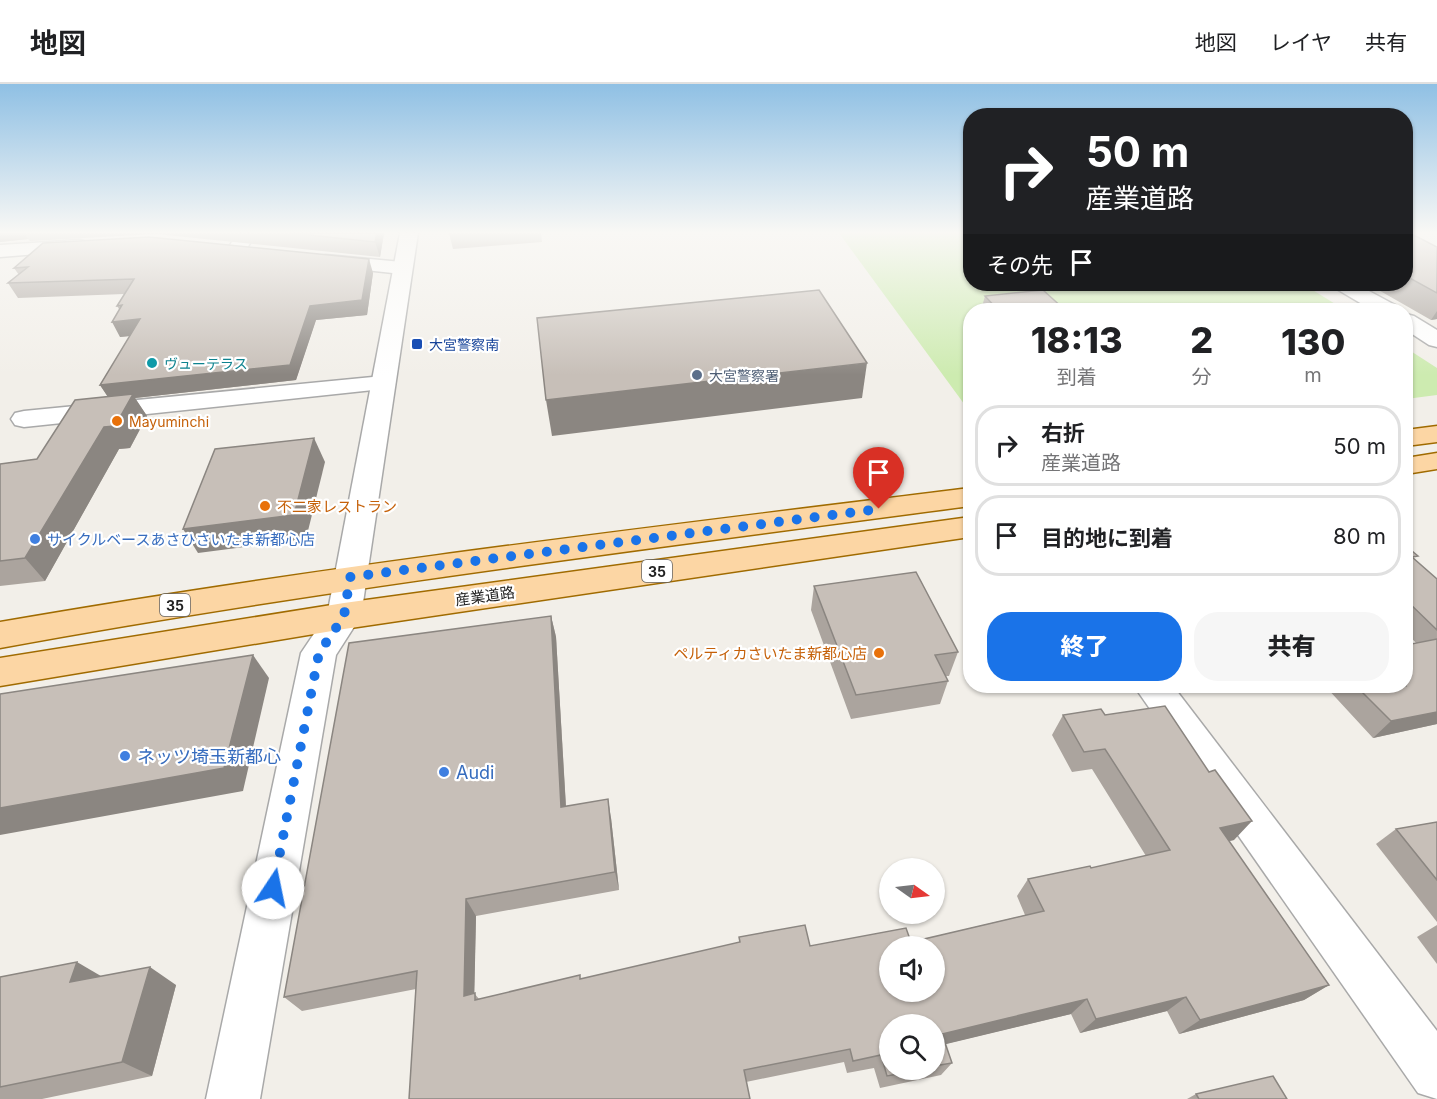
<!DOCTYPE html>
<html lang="ja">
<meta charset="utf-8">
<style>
:root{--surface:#fff;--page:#f6f6f6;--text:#202124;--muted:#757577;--line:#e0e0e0;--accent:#1a73e8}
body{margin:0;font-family:Inter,"Noto Sans JP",sans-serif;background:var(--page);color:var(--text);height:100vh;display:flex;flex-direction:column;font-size:22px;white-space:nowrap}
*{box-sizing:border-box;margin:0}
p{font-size:20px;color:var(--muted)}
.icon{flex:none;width:33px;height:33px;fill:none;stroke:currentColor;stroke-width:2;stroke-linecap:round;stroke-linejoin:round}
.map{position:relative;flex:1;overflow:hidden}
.sheet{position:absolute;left:963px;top:219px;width:450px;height:390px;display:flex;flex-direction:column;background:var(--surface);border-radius:24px;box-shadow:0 2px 4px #0004}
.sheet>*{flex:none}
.top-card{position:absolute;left:963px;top:24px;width:450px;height:183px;border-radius:24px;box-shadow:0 2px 4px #0004;background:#202124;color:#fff;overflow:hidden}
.needle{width:39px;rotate:104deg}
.fabs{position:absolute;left:879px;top:774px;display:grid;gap:12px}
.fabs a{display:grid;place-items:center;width:66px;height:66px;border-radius:50%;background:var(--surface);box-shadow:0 2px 4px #0004;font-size:30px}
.pin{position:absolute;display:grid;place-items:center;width:51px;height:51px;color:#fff;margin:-62px -26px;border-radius:50% 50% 50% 0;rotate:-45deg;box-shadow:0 0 6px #0007}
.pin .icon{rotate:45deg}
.me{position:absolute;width:66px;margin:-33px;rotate:11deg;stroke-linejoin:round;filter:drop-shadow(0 0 4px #0008)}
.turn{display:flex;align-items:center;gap:21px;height:126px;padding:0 24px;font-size:27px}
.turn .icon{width:78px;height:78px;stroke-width:2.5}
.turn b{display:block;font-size:42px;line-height:51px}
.then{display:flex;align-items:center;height:57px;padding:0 24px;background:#0003;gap:12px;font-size:22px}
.eta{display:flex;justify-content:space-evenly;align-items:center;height:102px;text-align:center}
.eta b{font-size:36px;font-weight:800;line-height:42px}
.cta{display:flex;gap:12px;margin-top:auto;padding:12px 24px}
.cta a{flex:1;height:69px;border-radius:24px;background:var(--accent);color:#fff;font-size:24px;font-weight:800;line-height:69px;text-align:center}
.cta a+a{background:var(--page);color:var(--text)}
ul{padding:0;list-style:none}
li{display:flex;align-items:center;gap:18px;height:81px;margin:0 12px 9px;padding:0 12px;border:3px solid var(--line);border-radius:24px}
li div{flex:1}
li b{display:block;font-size:22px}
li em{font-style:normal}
header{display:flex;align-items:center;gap:36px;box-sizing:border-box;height:84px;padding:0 30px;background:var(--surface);border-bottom:2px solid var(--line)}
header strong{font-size:28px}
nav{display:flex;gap:33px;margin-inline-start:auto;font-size:21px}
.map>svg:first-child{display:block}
.grass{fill:#cdebb0}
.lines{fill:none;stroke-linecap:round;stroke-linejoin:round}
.minor-casing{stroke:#a9a9a9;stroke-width:3}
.tertiary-casing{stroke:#a9a9a9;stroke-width:3}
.primary-casing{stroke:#a06b00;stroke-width:3}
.minor{fill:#fff;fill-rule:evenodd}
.tertiary{fill:#fff;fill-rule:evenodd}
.primary{fill:#fcd6a4;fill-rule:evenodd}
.wall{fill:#aba49e;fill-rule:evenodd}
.shaded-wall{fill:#8b8681}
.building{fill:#c7bfb8;stroke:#8b8681;stroke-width:1.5;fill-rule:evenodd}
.route{stroke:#1a73e8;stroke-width:10;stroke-dasharray:0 18}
.transit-dot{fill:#1a4fb4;stroke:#fff;stroke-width:2}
.culture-dot{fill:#0f9aa8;stroke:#fff;stroke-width:2}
.service-dot{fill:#5c6f8a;stroke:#fff;stroke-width:2}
.food-dot{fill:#e8710a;stroke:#fff;stroke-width:2}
.shop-dot{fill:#3f7fe0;stroke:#fff;stroke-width:2}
.labels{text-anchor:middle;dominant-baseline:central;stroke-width:4.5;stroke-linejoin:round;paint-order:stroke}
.far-transit-label{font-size:14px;fill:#164399;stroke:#fff;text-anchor:start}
.far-culture-label{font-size:14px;fill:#0d838f;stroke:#fff;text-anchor:start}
.far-service-label{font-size:14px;fill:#4e5e75;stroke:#fff;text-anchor:start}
.far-food-label{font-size:14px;fill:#c56008;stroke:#fff;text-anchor:start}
.shield{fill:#fff;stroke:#646464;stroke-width:1.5}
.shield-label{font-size:14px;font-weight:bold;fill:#222}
.food-label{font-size:15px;fill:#c56008;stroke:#fff;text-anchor:start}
.shop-label{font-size:15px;fill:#366cbe;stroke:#fff;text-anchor:start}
.street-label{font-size:15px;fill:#222;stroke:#fff}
.near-shop-label{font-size:18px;fill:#366cbe;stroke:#fff;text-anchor:start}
</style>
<header>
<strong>地図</strong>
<nav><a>地図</a><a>レイヤ</a><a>共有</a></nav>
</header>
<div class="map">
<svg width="1437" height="1015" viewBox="0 0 1437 1015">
<rect width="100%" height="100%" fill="#f2efe9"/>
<g class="grass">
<polygon points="839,149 970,149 970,200 1303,200 1345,226 970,226 970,328"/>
<polygon points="1406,264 1437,284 1437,311 1406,315"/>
</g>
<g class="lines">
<g class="minor-casing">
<g id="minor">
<polygon points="238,149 256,149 243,171 229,171 226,167"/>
<polygon points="80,156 87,158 89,162 87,166 0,173 0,161"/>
<polygon points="326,171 402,178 409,180 412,184 409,188 402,190 319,181 316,177 319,173"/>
<polygon points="1332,200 1356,200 1395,221 1398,226 1372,226 1335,204"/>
<polygon points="1406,230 1414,232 1437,246 1437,263 1429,261 1406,246"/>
<polygon points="383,292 392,294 395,299 392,304 24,343 15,341 11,335 15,329 24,327"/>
<polygon points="344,519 356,523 361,532 336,571 260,1015 206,1015 301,569 332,523"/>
<polygon points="1134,602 1173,602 1437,947 1437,1015 1418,1009"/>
</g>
</g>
<g class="tertiary-casing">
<polygon id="tertiary" points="400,149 418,149 361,532 356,541 344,545 332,541 327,532"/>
</g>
<g class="primary-casing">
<g id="primary">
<polygon points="1437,342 1437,358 1406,362 1406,346"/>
<polygon points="1437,369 1437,385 1406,390 1406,374"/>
<path d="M970,404V422C646,465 322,505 0,564V538C322,482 646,444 970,404Z"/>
<polygon points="970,433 970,453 344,545 0,602 0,574 344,519"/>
</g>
</g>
<use href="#minor" class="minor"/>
<use href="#tertiary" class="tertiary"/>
<use href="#primary" class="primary"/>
</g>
<g class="wall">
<polygon points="0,149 384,149 380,173 156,150 30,157 28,155 0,158"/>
<polygon points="449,149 541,149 542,158 453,165"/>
<polygon points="1406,149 1437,163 1437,235 1431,236 1368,200 1406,200"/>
<polygon points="43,159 373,189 367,231 316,236 296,296 135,314 147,332 130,364 119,365 45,497 0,502 0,380 37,375 108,313 100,301 130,252 120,253 119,225 117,222 124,210 18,214 8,199 19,191 14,184"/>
<polygon points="985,212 1065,226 981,226"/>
<polygon points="1406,462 1415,476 1437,495 1437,640 1373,654 1325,602 1406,602 1416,559 1406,548"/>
<polygon points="814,502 958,568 949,592 946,592 948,597 940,620 851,635 811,526"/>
<path d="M551,532L556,553L566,722L611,734L619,806L476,832L474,909L479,915L581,895L739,859V853L810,862L911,858L1025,831L1017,812L1028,795L1091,784L1146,772L1092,685L1072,688L1052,651L1063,631H1105L1234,756L1229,757L1329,901L1304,916L1179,950L1167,927L1080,949L1071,930L945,960L952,979L941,991L880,1004L874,984L847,989L844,978L746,998L416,905L302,927L284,913ZM934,940V986H890Z"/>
<polygon points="1437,738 1437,838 1376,760 1396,745"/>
<polygon points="1437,841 1437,880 1417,853"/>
<polygon points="101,892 176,901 152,992 42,1015 0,1015 0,893"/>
<polygon points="1196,1010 1287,1015 1187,1015"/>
</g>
<g class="shaded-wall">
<polygon points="0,149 25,149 28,155 0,158"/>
<polygon points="377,149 384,149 380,173 375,158"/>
<polygon points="369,175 373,189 367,231 316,236 296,296 135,314 147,332 130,364 119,365 45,497 25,474 110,316 100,301 310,222"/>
<polygon points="1437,227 1437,235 1431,236"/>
<polygon points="140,235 148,250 120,253 112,238"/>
<polygon points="867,279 862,314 552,352 546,316"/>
<polygon points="314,354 325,378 306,455 198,469 183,445"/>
<polygon points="551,532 556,553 567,742 561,723"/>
<polygon points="253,571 269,594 243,707 0,751 0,724"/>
<polygon points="1437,628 1437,640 1373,654 1391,637"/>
<polygon points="608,715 611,734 619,806 615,788"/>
<polygon points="1252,737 1234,756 1202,763 1220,744"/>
<polygon points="466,815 476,832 474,926 464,912"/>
<polygon points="77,878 106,895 70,898"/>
<polygon points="150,883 176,901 152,992 122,978"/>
<polygon points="1329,901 1304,916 1179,950 1200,936"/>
<polygon points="1186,913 1167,927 1080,949 1096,935"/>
<polygon points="1087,915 1071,930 934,963 942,950"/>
</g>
<g class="building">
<polygon points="290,149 377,149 375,158"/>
<polygon points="1406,149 1410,149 1437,163 1437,209 1406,192"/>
<polygon points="149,153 369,175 362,216 310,222 290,281 100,301 140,235 112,238 122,221 117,222 134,195 8,199 28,183 14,184 43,159"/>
<polygon points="819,206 867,279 546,316 537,234"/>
<polygon points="1043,206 1065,226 998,226 985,212"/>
<polygon points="133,310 115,342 104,343 25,474 0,477 0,380 37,375 75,316"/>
<polygon points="314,354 294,431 183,445 215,365"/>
<polygon points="1406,462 1418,472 1412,473 1437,495 1437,546 1406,516"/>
<polygon points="916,488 958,568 935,571 948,597 856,611 814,502"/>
<path d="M551,532L561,723L608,715L615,788L466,815L464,912L475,909V916L580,891V895L740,858L739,853L805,841L810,862L906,844L911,858L1044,827L1028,795L1090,782L1091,784L1170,766L1105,665L1084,668L1063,631L1101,625L1105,631L1165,622L1209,688L1215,686L1252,737L1220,744L1329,901L1200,936L1186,913L1096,935L1087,915L942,950L952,979L934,982V940H890V986H920L887,992L881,971L853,977L850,965L744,986L750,1015H409L417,887L284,913L349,559ZM890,862H934V908H890Z"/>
<polygon points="1437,555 1437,628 1391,637 1356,602 1406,602 1406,561"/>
<polygon points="253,571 224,684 0,724 0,610"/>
<polygon points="1437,738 1437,796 1396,745"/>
<polygon points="77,878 70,898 150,883 122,978 0,1003 0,893"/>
<polygon points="1273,992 1287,1015 1199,1015 1196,1010"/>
</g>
<linearGradient id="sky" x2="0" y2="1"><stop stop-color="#8fc0e4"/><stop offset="0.51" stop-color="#f9f8f5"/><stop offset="1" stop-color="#f9f8f5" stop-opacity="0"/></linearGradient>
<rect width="1437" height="291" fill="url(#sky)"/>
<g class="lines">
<polyline class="route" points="273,804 319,569 344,532 350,493 879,425"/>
</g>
<rect class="transit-dot" x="411" y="254" width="12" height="12" rx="3"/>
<circle class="culture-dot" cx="152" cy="279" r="6"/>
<circle class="service-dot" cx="697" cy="291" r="6"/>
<g class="food-dot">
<circle cx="117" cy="337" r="6"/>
<circle cx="265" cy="422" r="6"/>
<circle cx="879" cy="569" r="6"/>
</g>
<g class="shop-dot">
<circle cx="35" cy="455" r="6"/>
<circle cx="125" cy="672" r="6"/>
<circle cx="444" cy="688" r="6"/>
</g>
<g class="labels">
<g class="far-transit-label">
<text x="429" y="260">大宮警察南</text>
</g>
<g class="far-culture-label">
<text x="164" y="279">ヴューテラス</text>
</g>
<g class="far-service-label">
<text x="709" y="291">大宮警察署</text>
</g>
<g class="far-food-label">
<text x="129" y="337">Mayuminchi</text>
</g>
<g class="shield">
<rect x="642" y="476" width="30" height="22" rx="4.5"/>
<rect x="160" y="510" width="30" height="22" rx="4.5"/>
</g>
<g class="shield-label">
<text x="657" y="487">35</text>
<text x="175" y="521">35</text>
</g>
<g class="food-label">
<text x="277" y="422">不二家レストラン</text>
<text x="867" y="569" text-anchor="end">ペルティカさいたま新都心店</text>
</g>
<g class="shop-label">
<text x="47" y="455">サイクルベースあさひさいたま新都心店</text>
</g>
<g class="street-label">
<text transform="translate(485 512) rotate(-8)">産業道路</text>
</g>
<g class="near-shop-label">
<text x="137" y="672">ネッツ埼玉新都心</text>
<text x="456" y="688">Audi</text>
</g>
</g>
</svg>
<div class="fabs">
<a><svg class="needle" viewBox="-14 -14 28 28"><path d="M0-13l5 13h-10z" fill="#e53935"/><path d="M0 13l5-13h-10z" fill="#757577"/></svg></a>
<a><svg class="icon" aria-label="sound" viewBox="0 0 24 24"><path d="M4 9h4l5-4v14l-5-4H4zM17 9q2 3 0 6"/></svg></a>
<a><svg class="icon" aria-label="search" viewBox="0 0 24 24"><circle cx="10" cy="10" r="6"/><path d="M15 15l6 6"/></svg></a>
</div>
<div class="pin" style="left:879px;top:425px;background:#d93025"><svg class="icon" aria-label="arrive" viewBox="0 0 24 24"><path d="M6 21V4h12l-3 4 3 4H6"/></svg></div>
<svg class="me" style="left:273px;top:804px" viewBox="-20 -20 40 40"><circle r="19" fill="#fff"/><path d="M0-13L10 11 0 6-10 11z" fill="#1a73e8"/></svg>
<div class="top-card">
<div class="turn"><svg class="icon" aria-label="right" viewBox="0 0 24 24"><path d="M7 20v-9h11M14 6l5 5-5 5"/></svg><div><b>50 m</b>産業道路</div></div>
<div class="then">その先<svg class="icon" aria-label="arrive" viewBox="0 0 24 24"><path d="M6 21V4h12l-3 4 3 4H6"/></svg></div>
</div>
<section class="sheet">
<div class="eta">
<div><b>18:13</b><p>到着</p></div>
<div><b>2</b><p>分</p></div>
<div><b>130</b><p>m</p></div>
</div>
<ul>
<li><svg class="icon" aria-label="right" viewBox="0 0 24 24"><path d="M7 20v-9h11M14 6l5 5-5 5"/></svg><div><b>右折</b><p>産業道路</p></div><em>50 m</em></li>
<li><svg class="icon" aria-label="arrive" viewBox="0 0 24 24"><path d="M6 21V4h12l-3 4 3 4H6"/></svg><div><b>目的地に到着</b></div><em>80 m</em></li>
</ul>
<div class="cta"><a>終了</a><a>共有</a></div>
</section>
</div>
